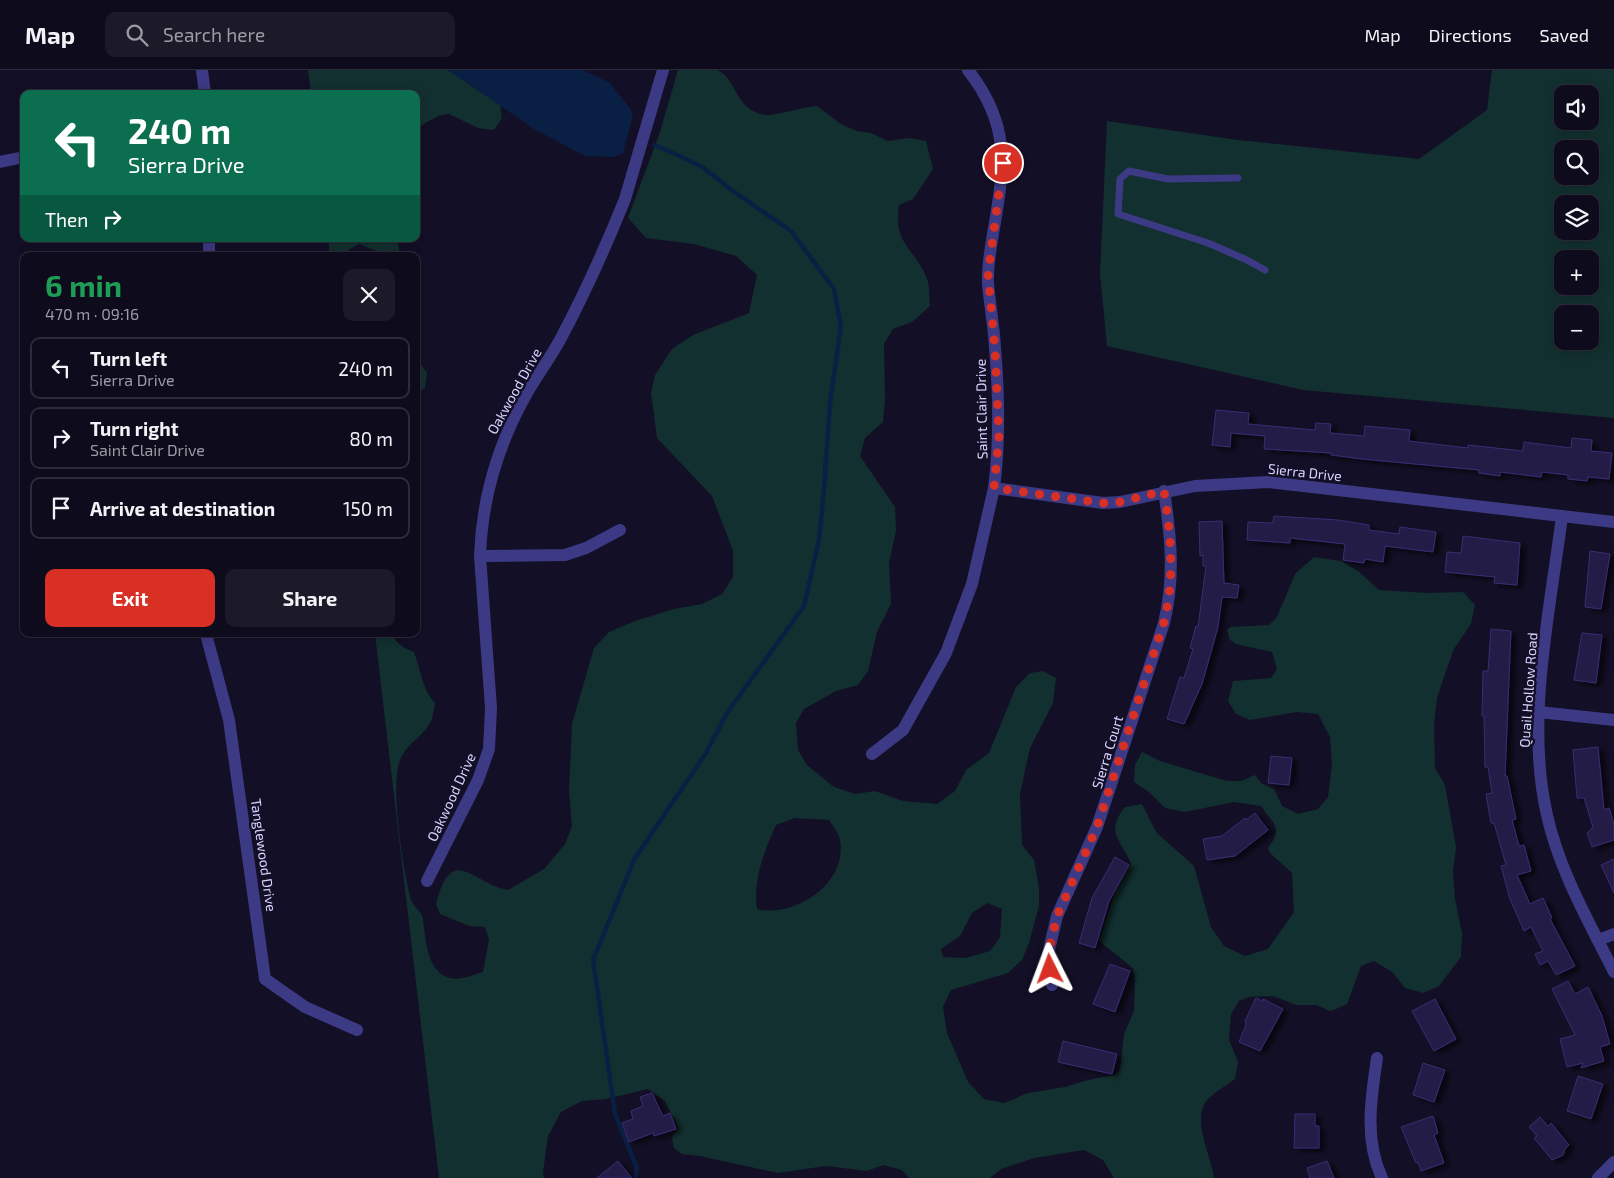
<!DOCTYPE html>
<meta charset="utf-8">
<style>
:root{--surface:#0e0b1c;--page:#1c1929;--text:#f1f3f6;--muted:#9b9ba3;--line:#2e2b3b;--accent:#d93025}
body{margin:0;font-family:"Exo 2",sans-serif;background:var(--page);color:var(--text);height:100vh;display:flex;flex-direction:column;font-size:19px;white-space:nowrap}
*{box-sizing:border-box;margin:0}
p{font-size:16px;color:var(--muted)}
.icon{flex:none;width:28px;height:28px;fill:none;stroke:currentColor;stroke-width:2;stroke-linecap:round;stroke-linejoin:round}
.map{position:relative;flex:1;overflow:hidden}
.side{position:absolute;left:20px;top:182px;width:400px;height:385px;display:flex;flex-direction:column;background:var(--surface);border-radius:10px;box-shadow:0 2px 12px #0003,0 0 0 1px var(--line)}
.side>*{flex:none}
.banner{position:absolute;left:20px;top:20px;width:400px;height:152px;border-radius:10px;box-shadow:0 2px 12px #0003,0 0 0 1px var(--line);background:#0b6e4f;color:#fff;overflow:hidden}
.tools{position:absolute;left:1554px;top:15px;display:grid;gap:10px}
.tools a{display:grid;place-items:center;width:45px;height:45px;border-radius:10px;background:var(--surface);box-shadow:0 2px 12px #0003,0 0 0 1px var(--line);font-size:25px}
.pin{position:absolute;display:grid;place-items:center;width:42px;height:42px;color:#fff;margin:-21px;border:2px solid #fff;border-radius:50%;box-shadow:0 1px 5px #0007}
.me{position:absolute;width:55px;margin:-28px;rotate:357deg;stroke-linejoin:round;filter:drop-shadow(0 0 4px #0008)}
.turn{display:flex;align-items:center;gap:18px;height:105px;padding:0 25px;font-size:22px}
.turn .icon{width:65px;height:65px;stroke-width:2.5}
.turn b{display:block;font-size:35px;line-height:42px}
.then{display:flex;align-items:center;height:48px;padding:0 25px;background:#0003;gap:10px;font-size:19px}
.round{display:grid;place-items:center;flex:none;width:52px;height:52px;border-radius:10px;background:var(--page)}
.headline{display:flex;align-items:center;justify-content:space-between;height:85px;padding:0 25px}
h1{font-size:30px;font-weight:700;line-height:38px;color:#1e9e55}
.action{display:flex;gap:10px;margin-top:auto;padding:10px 25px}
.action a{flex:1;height:58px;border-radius:10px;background:var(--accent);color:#fff;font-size:20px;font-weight:700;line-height:58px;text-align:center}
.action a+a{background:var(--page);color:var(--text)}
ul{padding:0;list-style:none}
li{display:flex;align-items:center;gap:15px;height:62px;margin:0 10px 8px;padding:0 15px;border:2px solid var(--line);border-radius:10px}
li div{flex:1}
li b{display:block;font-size:19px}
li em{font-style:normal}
header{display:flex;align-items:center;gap:30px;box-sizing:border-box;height:70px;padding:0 25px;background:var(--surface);border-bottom:1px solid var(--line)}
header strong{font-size:24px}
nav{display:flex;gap:28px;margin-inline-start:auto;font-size:18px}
.search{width:350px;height:45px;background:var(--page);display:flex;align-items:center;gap:12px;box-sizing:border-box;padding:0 18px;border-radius:10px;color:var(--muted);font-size:19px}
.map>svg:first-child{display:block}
.green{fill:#12302f;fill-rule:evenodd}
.water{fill:#0a1f44}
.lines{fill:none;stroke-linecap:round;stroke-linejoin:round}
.stream{stroke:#0a1f44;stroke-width:4.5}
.building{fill:#241b47;stroke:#3b2d73;filter:url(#shadow)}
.service{stroke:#3d3a85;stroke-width:7}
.minor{stroke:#3d3a85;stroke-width:12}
.tertiary{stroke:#3d3a85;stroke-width:12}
.route{stroke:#d93025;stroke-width:9;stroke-dasharray:0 16.2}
.labels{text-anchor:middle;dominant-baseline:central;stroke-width:5;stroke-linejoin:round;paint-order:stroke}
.street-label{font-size:14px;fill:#d9d4ff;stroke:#130f26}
</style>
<header>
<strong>Map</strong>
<div class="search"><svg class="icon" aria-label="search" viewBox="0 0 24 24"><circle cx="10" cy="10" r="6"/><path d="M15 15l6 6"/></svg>Search here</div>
<nav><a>Map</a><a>Directions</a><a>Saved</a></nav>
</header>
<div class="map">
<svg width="1614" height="1108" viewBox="0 0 1614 1108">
<defs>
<filter id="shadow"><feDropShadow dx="5.5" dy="3" stdDeviation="2.5" flood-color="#0009"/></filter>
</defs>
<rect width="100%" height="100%" fill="#130f26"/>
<g class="green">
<polygon points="308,0 448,0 500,35 502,48 494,60 478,58 449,44 438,46 422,55 416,66 416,24 311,24"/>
<path d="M678,0C689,0 706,0 717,0C737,7 734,42 767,45C779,45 802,37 817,36L841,54L857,61L871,63L888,71L909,68L926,71L933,99L913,129L899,135C893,176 915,177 927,209C930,217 929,227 930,236L912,252L893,259L884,274L885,329L883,352L865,368L860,386L895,437L896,461L889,493L891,534L877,562L868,601L858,615L836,621L804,639L796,653L798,680L807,695L834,717L855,724L875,721L903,731L937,734L955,721L966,700L989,683L1016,617L1030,603L1043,601L1056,608L1053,633L1030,678L1020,724L1022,775L1034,790L1039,818V836L1029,873L1022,890L1008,903L951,920L943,937L947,963L968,1012L984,1029L1004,1033L1028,1023L1065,1017L1088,1010L1115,1005L1120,1000L1124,964L1134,941L1135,911L1133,898L1099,871L1115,822L1131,794C1122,770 1104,763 1125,737L1142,734L1156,762L1194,796L1211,857L1224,876L1245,886L1268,879L1294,842L1292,803L1270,783L1268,778C1284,757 1273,754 1261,736L1234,732L1185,742L1165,738L1149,722L1134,712L1135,695L1142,682L1160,691L1227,711H1241L1255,705L1262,714L1274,719L1282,736L1298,744L1318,739L1328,727L1332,694L1330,667L1318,644L1297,642L1250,650L1236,644L1228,631L1233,611L1271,608L1277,599L1272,582L1236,574L1230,570L1227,560L1231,557L1269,555L1277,547L1295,504L1314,487L1341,491L1358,501L1379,520L1427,523L1463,522L1475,535L1471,554L1454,579L1447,598L1437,628L1434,655L1435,698L1445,715L1456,777L1453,802L1455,829L1462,863L1461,887L1439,916L1423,923L1405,918L1392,902L1374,891L1361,896L1347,934L1336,939L1330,941L1316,935H1296L1273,926L1249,927L1239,931L1231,944L1229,970L1238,992L1235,1009C1227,1015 1218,1020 1210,1027C1189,1046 1211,1084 1214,1108H1114L1103,1090L1084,1080L1034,1088L1001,1099L990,1108H909L902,1100L883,1095L867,1101L826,1096L778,1103L700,1086L682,1084L674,1078L672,1068L678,1058L665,1031L648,1019L606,1029L582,1031L561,1042L548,1066L543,1102L544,1108H439L375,564H393C395,574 405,578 414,582C421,600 422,619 435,633C434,639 433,646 431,651C422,670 404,672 398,697C392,728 403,799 411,830C414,837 422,842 423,849C425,864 426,887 437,900C449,915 468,907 483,902L489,869L485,857L469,856L440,844L436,834C452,772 471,813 508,820L544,799L565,774L572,756L569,722L572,654L594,578L609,562L635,551L674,539L702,534L722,524L733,507V481L712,426L657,368L651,323L655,305L672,279L693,265L749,243L757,205L736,186L694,174L646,168L628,148L660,62ZM795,748L829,750C833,756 839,764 840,770C848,813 795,848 757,839C753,811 764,781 776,755ZM987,833L1002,839L1000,867L990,881L966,888L943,887L941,879L960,866L972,843Z"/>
<path d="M1492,0H1614V348L1303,320L1107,276L1100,204L1107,51L1238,70L1419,89L1487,40ZM1562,24H1590V51H1562ZM1562,79H1590V106H1562ZM1562,134H1590V161H1562ZM1562,189H1590V216H1562ZM1562,244H1590V271H1562Z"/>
<polygon points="328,169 398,169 399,182 384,184 359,174 348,180 349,186 330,186"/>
<polygon points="416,287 427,303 425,318 416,324"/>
</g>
<polygon class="water" points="448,0 583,0 610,13 629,37 633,45 623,83 614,87 585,86 534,59"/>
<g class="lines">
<polyline class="stream" points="635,1108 637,1098 615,1044 593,890 635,788 706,683 727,643 804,536 819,470 824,419 830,333 841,256 834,219 791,161 733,121 701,96 655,75"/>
</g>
<g class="building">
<polygon points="1216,340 1249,343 1248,354 1315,360 1316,353 1331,354 1330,363 1364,366 1365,356 1410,360 1409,371 1468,378 1468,375 1523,381 1524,372 1571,378 1572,368 1592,370 1591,381 1612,383 1609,409 1588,407 1587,411 1568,409 1568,405 1542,402 1541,407 1500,402 1500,406 1479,403 1479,400 1362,389 1331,385 1331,383 1264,379 1265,366 1231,363 1230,377 1212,375"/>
<polygon points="1274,446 1338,450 1369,455 1369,460 1399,464 1400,457 1436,462 1433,482 1385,476 1383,492 1365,489 1364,493 1343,490 1345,474 1290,468 1290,473 1247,470 1248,452 1273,453"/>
<polygon points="1222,451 1224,513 1239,515 1237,528 1222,527 1218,557 1202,614 1184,654 1167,649 1180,607 1184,608 1193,579 1190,578 1196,556 1198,557 1206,496 1203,496 1203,485 1200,486 1199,452"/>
<polygon points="1463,466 1520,473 1517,515 1494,513 1495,507 1445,502 1447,482 1461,483"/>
<polygon points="1590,481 1610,484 1601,539 1585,537"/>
<polygon points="1491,559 1511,561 1505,706 1507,706 1516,749 1512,750 1519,776 1524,775 1531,801 1517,805 1530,834 1543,828 1552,848 1550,849 1575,896 1556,905 1548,891 1540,895 1535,884 1543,881 1531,857 1524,861 1510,829 1501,796 1506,795 1494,753 1491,753 1486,724 1492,723 1488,697 1485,697 1484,646 1482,646 1483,601 1488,601"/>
<polygon points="1582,563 1602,565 1596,613 1574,610"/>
<polygon points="1598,677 1604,740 1609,738 1614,754 1614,770 1592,777 1587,763 1593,757 1584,728 1577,728 1573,680"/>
<polygon points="1271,686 1292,688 1289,715 1268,713"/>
<polygon points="1255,743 1268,760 1235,786 1207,790 1203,769 1222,766 1245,748 1246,750"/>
<polygon points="1115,787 1129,795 1109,831 1095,878 1079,873 1092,828"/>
<polygon points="1614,789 1614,823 1601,795"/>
<polygon points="1110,894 1130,901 1115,942 1093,934"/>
<polygon points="1568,911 1575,924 1588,917 1602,946 1610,974 1600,977 1604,991 1581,998 1583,993 1567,997 1560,969 1575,965 1552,919"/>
<polygon points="1256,928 1262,931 1263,929 1283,939 1260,981 1239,972 1246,955 1245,951"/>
<polygon points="1435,929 1456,969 1434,981 1412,941"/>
<polygon points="1063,971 1117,984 1112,1004 1058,992"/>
<polygon points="1423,993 1445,1000 1434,1032 1413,1025"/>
<polygon points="1578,1006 1603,1014 1591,1049 1567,1041"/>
<polygon points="652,1023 663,1046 670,1043 676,1059 654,1066 653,1063 629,1072 622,1053 633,1049 631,1041 643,1036 640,1027"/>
<polygon points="1295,1044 1315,1044 1315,1056 1319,1056 1319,1078 1294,1078"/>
<polygon points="1433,1046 1438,1063 1434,1065 1444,1093 1421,1101 1418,1092 1416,1093 1401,1057"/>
<polygon points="1540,1047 1548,1056 1551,1053 1569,1075 1565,1079 1563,1085 1552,1090 1534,1068 1537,1066 1529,1057"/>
<polygon points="618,1091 632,1108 597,1108"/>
<polygon points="1327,1091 1334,1108 1310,1108 1307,1098"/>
</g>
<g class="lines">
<polyline class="service" points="1238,108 1168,109 1129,101 1120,109 1118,144 1208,173 1247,190 1265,200"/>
<g class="minor">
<polyline points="202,0 205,24"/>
<polyline points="0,92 24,87"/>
<polyline points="209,186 209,169"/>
<polyline points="480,486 565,485 586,478 620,460"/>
<polyline points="206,564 229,650 265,909 305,937 357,960"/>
<polyline points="1539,642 1614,650"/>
<polyline points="872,684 903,660 946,583 972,514 994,418"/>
<path d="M427,811L478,710L489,679L491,638L480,486C482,427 498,374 527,323C538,304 551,287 561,268C585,223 606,176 625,129L663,0"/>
<polyline points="1598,870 1614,864"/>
<path d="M1052,915L1048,884L1057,846L1097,757L1164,553C1175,508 1171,467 1164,421"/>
<path d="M1377,988C1371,1029 1364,1069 1382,1108"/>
</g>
<g class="tertiary">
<path d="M968,0C1010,54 1005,94 994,158C991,176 987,196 988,214C990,236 994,257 995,278C999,325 1000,372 994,418L1103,433L1120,432L1195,416L1268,412L1614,452"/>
<path d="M1562,446C1550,542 1525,650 1547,745C1559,800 1589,852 1614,902"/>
<polyline points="1598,1108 1614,1092"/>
</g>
</g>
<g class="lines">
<path class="route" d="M1003,93L988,204L995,279L999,366L994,418L1103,433L1120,432L1164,421C1171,467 1175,508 1164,552L1097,757L1057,846L1048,884L1050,899"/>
</g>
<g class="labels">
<g class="street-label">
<text transform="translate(514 321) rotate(-61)">Oakwood Drive</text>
<text transform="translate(981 339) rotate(-91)">Saint Clair Drive</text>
<text transform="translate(1305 402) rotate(6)">Sierra Drive</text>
<text transform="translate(1528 620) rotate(-86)">Quail Hollow Road</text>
<text transform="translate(1107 682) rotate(-73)">Sierra Court</text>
<text transform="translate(451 727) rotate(-65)">Oakwood Drive</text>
<text transform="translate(264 785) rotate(82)">Tanglewood Drive</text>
</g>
</g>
</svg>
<div class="tools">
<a><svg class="icon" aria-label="sound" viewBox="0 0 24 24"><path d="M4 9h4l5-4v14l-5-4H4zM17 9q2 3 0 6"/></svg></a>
<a><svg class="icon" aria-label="search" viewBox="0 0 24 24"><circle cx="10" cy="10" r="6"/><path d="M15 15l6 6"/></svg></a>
<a><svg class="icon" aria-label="layers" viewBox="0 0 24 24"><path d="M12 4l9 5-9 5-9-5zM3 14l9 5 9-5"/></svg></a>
<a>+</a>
<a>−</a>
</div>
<div class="pin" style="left:1003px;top:93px;background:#d93025"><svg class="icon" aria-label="arrive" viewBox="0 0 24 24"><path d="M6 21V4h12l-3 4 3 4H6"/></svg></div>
<svg class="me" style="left:1050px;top:899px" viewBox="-20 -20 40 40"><path d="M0-17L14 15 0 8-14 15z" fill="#d93025" stroke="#fff" stroke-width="4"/></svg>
<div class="banner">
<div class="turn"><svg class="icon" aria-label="left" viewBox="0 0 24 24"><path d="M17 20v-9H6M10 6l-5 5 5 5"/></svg><div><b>240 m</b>Sierra Drive</div></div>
<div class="then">Then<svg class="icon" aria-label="right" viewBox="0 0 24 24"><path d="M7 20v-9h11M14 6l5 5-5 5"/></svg></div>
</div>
<section class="side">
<div class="headline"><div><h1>6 min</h1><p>470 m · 09:16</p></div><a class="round"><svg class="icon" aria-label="close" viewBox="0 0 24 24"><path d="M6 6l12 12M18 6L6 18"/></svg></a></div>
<ul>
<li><svg class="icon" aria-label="left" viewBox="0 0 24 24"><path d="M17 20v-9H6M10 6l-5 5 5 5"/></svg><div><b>Turn left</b><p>Sierra Drive</p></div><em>240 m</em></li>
<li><svg class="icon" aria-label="right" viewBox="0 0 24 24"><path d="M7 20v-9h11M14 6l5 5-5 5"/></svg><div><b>Turn right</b><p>Saint Clair Drive</p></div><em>80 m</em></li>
<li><svg class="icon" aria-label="arrive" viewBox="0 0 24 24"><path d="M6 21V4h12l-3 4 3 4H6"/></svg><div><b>Arrive at destination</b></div><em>150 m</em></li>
</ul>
<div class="action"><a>Exit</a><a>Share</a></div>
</section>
</div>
